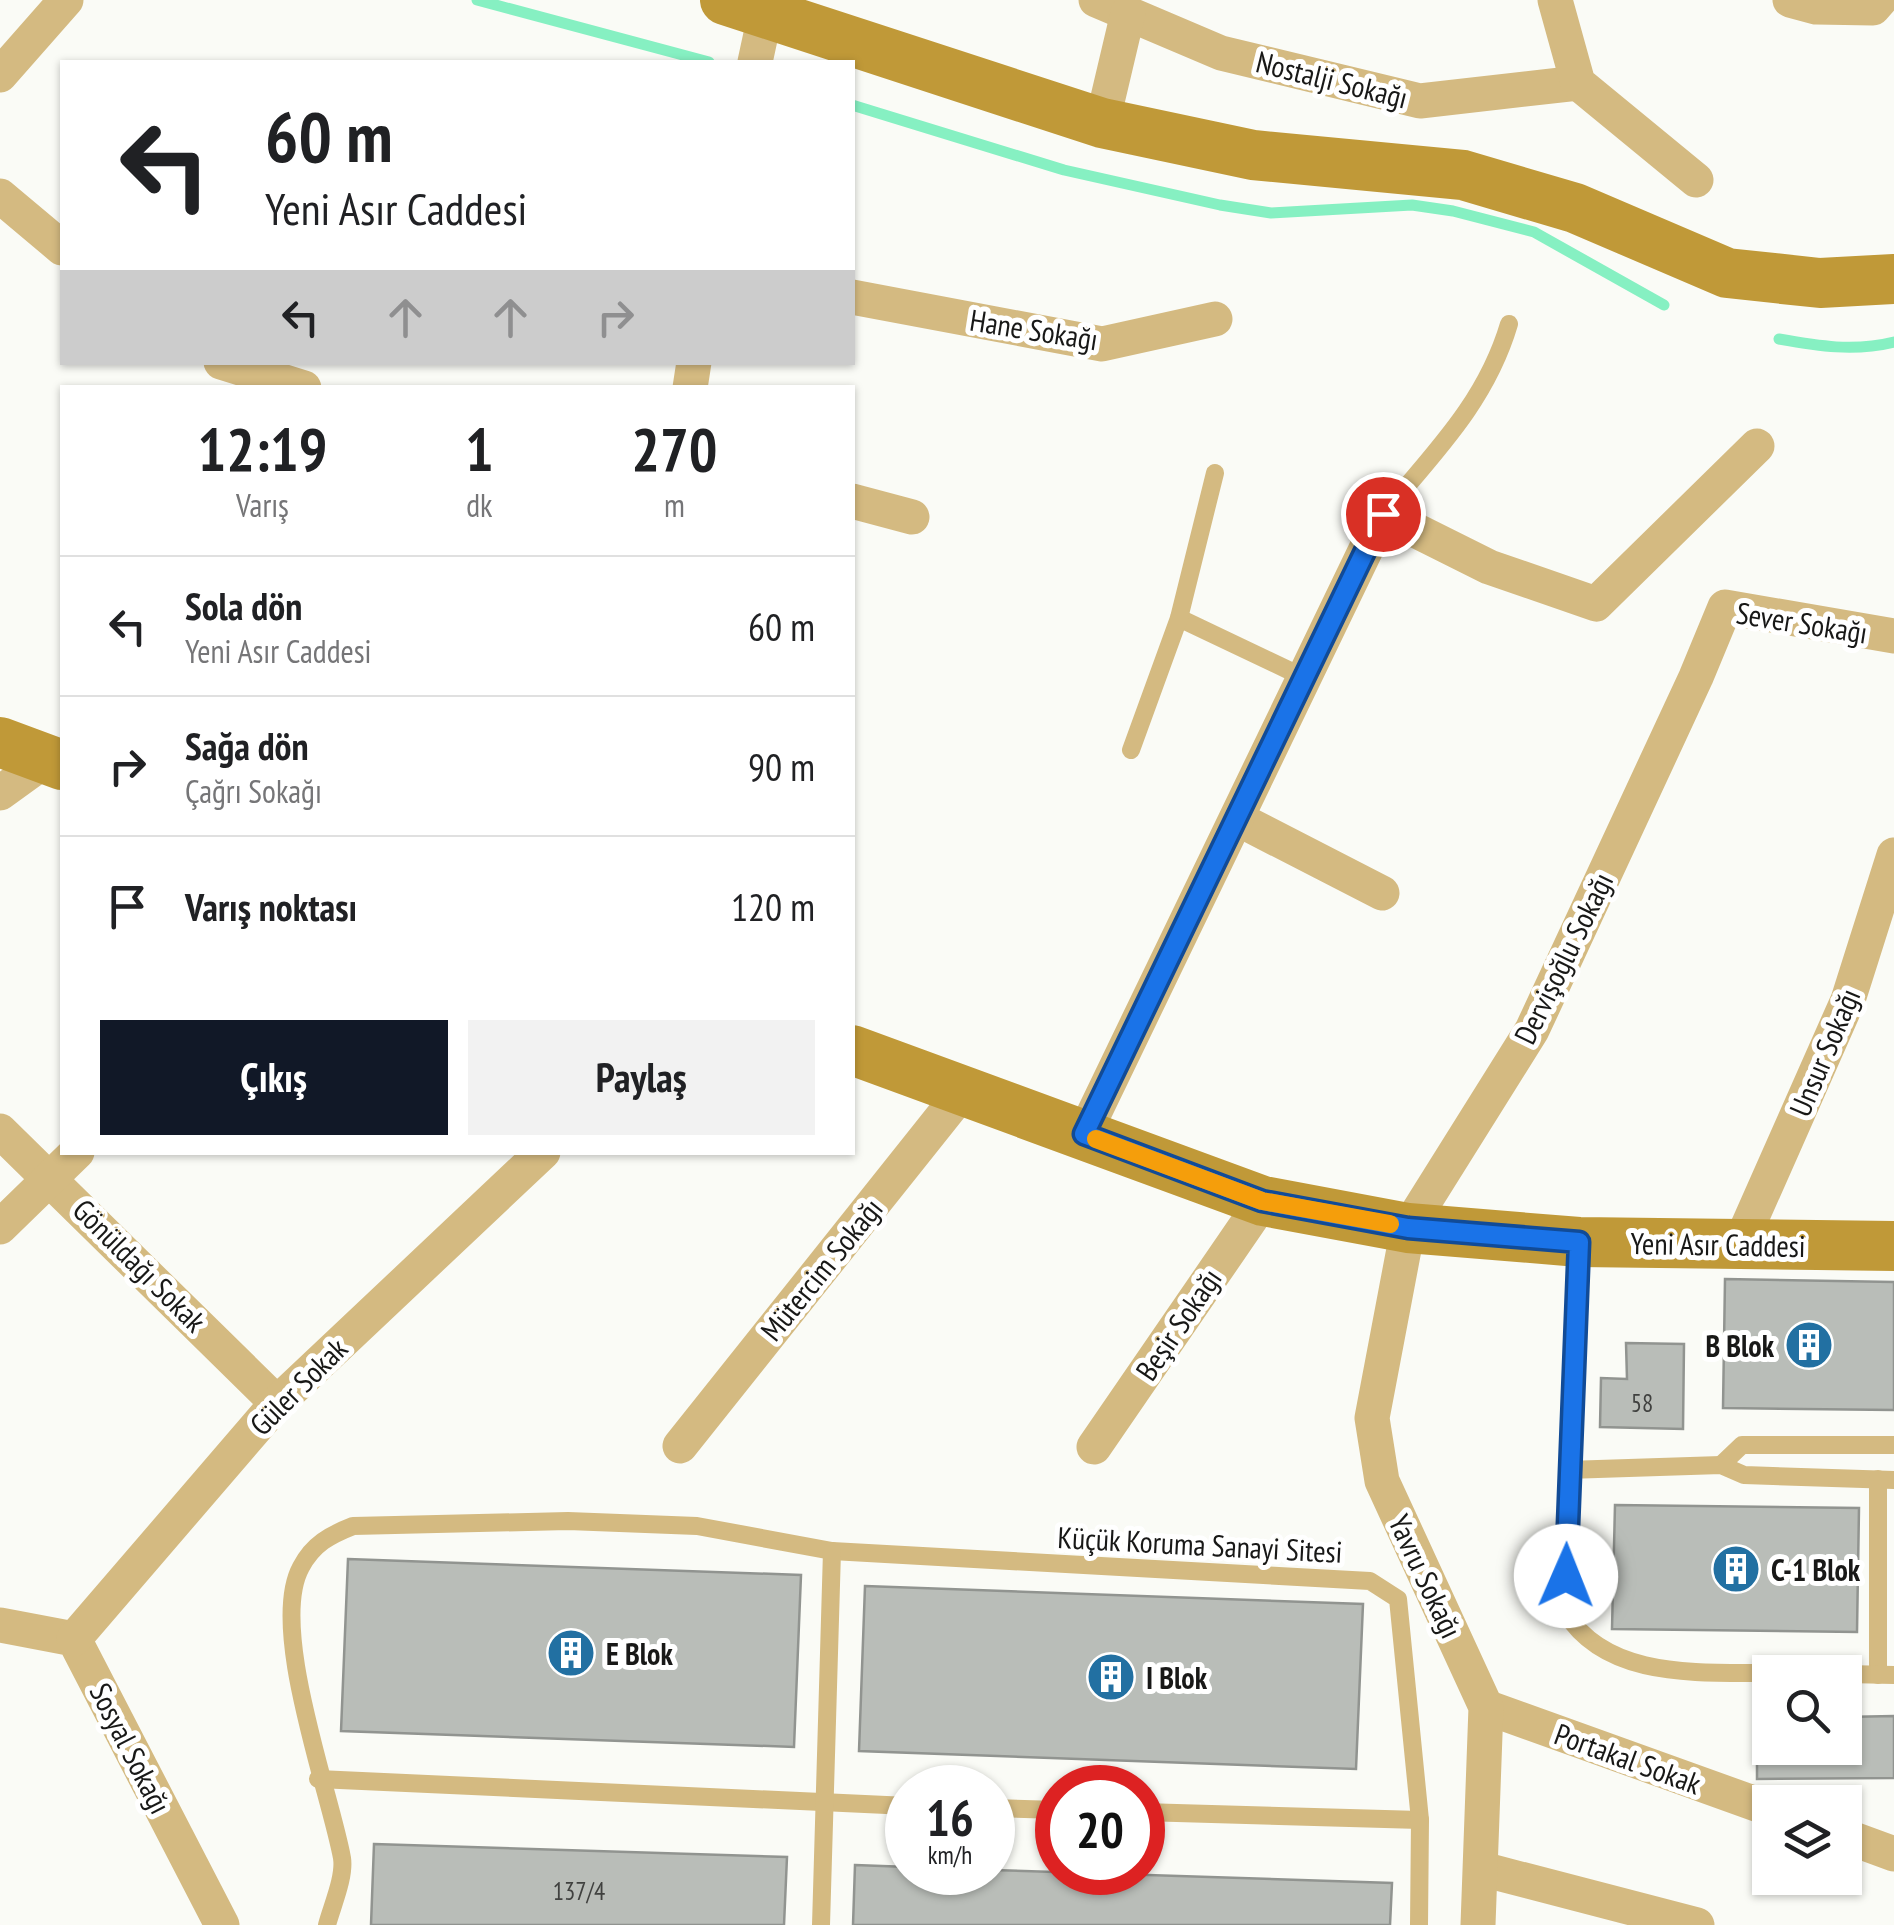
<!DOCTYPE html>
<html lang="tr">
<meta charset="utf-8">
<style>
:root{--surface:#fff;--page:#f2f2f2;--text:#202124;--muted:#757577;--line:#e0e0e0;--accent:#111827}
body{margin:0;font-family:"PT Sans Narrow",sans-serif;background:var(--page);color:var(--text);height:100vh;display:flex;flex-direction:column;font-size:38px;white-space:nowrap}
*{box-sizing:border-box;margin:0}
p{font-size:32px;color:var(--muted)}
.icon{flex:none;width:55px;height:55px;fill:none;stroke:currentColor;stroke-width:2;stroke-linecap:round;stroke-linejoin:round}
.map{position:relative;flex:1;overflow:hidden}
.side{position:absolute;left:60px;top:385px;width:795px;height:770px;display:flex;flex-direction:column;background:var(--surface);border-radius:0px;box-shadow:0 2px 8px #0004}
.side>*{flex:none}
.top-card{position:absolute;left:60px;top:60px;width:795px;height:305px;border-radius:0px;box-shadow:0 2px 8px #0004;background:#fff;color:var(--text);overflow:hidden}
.buttons{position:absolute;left:1752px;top:1655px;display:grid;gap:20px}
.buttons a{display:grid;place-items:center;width:110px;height:110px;border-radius:0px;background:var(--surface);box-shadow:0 2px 8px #0004;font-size:50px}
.speed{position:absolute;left:885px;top:1765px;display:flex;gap:20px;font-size:50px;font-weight:700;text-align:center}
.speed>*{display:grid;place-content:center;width:130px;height:130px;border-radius:50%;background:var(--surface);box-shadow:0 2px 8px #0004;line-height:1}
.speed small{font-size:25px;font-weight:400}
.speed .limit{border:15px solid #d22;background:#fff;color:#111}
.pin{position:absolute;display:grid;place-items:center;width:85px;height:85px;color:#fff;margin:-42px;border:5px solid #fff;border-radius:50%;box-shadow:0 2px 10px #0007}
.me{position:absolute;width:110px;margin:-55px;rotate:1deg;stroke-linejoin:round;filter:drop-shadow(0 0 8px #0008)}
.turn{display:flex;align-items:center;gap:35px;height:210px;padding:0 40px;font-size:45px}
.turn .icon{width:130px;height:130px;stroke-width:2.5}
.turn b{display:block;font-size:70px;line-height:85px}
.lanes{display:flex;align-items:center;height:95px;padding:0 40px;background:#0003;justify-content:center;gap:50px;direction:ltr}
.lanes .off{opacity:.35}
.eta{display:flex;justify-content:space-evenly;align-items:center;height:170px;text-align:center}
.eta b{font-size:60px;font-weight:800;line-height:70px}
.action{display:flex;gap:20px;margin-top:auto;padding:20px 40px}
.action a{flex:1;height:115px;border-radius:0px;background:var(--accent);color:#fff;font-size:40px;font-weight:800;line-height:115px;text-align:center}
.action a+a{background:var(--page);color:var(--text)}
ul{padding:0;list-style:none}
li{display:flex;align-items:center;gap:30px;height:140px;padding:0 40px;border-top:2px solid var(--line)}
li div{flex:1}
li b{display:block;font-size:38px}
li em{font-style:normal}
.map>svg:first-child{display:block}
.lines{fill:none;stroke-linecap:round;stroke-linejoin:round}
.stream{stroke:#86f0c2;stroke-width:11}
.building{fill:#b9bdb8;stroke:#919490;stroke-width:2.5}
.lane{stroke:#d4ba81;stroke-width:18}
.street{stroke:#d4ba81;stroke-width:35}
.secondary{stroke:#c09938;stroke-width:50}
.route-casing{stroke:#114b97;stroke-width:25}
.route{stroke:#1a73e8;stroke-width:18}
.slow{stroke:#f59e0b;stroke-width:18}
.labels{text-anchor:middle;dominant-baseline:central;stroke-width:10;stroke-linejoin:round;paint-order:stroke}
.number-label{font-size:25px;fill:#40413f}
.street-label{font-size:30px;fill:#181817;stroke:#fff}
.poi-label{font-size:30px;font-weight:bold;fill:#181817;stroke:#fff;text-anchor:start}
</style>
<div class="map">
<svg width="1894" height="1925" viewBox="0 0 1894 1925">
<rect width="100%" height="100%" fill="#fafbf6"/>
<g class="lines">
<g class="stream">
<polyline points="477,0 709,62"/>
<polyline points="852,105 1064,170 1220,205 1271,213 1412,205 1453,211 1534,232 1664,305"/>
<path d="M1779,339C1818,346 1854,352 1894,342"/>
</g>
</g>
<g class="building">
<polygon points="1725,1279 1894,1282 1894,1410 1723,1408"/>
<polygon points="1626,1343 1684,1344 1683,1429 1600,1427 1601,1378 1627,1379"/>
<polygon points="1615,1505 1859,1508 1857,1632 1612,1629"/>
<polygon points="348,1559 801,1575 794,1747 341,1731"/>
<polygon points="865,1586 1363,1604 1356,1769 859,1751"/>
<polygon points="1894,1716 1894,1778 1757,1779 1757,1717 1770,1717 1770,1748 1845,1748 1845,1717"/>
<polygon points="374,1844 787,1857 784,1925 371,1925"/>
<polygon points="855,1865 908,1867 908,1872 992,1870 1392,1883 1390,1925 853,1925"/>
</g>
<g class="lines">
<g class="lane">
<path d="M1383,514C1434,453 1486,402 1509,324"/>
<polyline points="1179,618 1305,678"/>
<polyline points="1131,750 1179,618 1215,473"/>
<path d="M1579,1247L1565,1612C1607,1680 1699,1672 1770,1673"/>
<polyline points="1721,1465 1742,1445 1894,1445"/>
<polyline points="1567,1470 1721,1465 1744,1475 1894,1480"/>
<polyline points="1878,1479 1878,1675"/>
<polyline points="1845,1674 1894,1675"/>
<polyline points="318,1779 908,1806"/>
<polyline points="992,1808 1058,1810"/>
<polyline points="1142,1812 1420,1820"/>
<path d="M327,1925C332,1906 345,1877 342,1858C330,1792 268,1627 301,1567C313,1544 330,1535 353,1526L568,1521L697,1526L832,1551L1370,1581L1398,1599L1420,1820L1419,1925"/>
<polyline points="821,1925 832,1551"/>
</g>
<g class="street">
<polyline points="1096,0 1221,53 1420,101 1578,83"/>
<polyline points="1555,0 1578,83 1696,180"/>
<polyline points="1790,0 1816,7 1873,8 1880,0"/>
<polyline points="755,62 766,11"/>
<polyline points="0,75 66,0"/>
<polyline points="1102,123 1128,13"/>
<polyline points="0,196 62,248"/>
<polyline points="852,297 1102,344 1215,319"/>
<polyline points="221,362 304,388"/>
<polyline points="690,388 694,362"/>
<polyline points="852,501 912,517"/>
<polyline points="0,793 47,759"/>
<polyline points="1238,819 1382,893"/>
<polyline points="0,1131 277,1403"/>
<polyline points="1084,1134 1383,514 1489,567 1596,604 1757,446"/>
<polyline points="0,1227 77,1152"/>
<polyline points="1740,1244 1848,1000 1894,855"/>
<polyline points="680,1446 963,1091"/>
<polyline points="1094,1447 1263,1201"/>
<polyline points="0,1625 74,1639 222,1925"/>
<polyline points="74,1639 277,1403 543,1152"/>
<polyline points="1486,1707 1770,1809"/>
<polyline points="1845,1836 1894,1854"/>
<polyline points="1482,1869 1697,1925"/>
<polyline points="1478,1925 1486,1707 1382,1481 1372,1418 1408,1228 1532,1030 1696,677 1725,607 1894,636"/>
</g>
<g class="secondary">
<polyline points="725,0 1102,123 1253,155 1463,175 1575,208 1727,273 1820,283 1894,279"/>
<polyline points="0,742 62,765"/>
<polyline points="852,1050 1263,1201 1408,1228 1579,1242 1894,1246"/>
</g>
</g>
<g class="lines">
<g class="route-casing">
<polyline id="route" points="1383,514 1084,1134 1262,1201 1408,1228 1579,1242 1566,1576"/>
</g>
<use href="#route" class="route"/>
<polyline class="slow" points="1096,1139 1262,1201 1390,1224"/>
</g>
<defs>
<g id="building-disc" transform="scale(2.5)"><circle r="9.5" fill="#2270a2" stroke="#fff"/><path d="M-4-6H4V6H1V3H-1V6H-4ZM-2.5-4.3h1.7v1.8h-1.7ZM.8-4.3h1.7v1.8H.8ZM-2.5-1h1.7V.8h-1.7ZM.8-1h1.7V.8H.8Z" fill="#fff"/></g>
</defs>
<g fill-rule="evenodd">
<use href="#building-disc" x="1809" y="1345"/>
<use href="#building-disc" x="1736" y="1569"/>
<use href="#building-disc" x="571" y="1653"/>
<use href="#building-disc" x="1111" y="1677"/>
</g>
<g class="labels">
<g class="number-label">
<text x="1642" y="1403">58</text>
<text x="579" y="1891">137/4</text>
</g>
<g class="street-label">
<text transform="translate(1332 79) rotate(14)">Nostalji Sokağı</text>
<text transform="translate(1034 329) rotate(9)">Hane Sokağı</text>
<text transform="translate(1802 622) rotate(9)">Sever Sokağı</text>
<text transform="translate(1563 958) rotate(-64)">Dervişoğlu Sokağı</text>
<text transform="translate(1824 1052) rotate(-67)">Unsur Sokağı</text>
<text transform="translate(1718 1244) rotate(1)">Yeni Asır Caddesi</text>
<text transform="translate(140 1265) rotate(45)">Gönüldağı Sokak</text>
<text transform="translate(821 1269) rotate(-51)">Mütercim Sokağı</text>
<text transform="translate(1178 1324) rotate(-56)">Beşir Sokağı</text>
<text transform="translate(298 1386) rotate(-45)">Güler Sokak</text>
<text transform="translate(1200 1544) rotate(3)">Küçük Koruma Sanayi Sitesi</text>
<text transform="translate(1426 1576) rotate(65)">Yavru Sokağı</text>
<text transform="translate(131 1748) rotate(63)">Sosyal Sokağı</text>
<text transform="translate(1628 1758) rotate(20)">Portakal Sokak</text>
</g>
<g class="poi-label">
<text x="1774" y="1345" text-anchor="end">B Blok</text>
<text x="1771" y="1569">C-1 Blok</text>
<text x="606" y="1653">E Blok</text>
<text x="1146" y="1677">I Blok</text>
</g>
</g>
</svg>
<div class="buttons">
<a><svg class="icon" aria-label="search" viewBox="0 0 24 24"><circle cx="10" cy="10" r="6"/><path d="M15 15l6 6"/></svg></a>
<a><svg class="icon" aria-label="layers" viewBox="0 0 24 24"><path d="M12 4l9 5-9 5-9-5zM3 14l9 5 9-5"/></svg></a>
</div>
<div class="speed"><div>16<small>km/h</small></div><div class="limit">20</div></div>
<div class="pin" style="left:1383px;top:514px;background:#d93025"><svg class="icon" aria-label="arrive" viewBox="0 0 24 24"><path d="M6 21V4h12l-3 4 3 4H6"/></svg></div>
<svg class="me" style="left:1566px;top:1576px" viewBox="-20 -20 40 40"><circle r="19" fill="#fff"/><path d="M0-13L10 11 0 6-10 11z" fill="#1a73e8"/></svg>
<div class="top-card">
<div class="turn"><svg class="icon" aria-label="left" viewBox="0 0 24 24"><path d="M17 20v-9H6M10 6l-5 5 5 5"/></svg><div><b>60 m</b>Yeni Asır Caddesi</div></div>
<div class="lanes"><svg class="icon" aria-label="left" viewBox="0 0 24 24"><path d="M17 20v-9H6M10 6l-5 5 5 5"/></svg><svg class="icon off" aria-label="ahead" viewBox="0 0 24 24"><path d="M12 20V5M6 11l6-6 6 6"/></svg><svg class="icon off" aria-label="ahead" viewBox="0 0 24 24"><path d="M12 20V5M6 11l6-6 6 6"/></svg><svg class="icon off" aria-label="right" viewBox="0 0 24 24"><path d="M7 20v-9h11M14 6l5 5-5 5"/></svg></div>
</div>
<section class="side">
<div class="eta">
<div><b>12:19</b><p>Varış</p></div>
<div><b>1</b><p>dk</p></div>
<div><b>270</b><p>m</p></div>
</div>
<ul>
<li><svg class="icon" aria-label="left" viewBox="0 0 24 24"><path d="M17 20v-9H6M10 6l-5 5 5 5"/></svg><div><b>Sola dön</b><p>Yeni Asır Caddesi</p></div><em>60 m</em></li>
<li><svg class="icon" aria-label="right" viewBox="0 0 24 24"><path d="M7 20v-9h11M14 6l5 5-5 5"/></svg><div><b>Sağa dön</b><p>Çağrı Sokağı</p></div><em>90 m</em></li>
<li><svg class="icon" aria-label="arrive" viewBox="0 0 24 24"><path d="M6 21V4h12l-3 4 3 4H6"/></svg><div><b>Varış noktası</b></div><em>120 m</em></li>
</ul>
<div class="action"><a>Çıkış</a><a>Paylaş</a></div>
</section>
</div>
